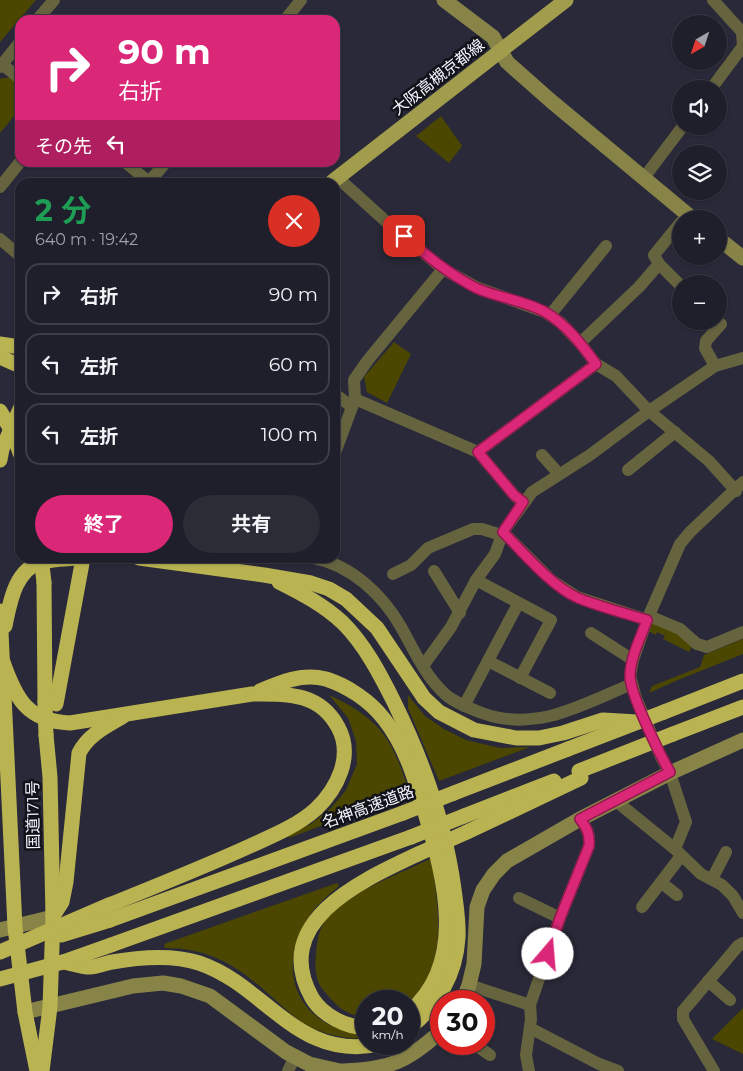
<!DOCTYPE html>
<html lang="ja">
<meta charset="utf-8">
<style>
:root{--surface:#1f1f2b;--page:#2c2c37;--text:#f1f3f6;--muted:#a1a2a9;--line:#3c3d47;--accent:#db2777}
body{margin:0;font-family:Montserrat,"Noto Sans JP",sans-serif;background:var(--page);color:var(--text);height:100vh;display:flex;flex-direction:column;font-size:19px;white-space:nowrap}
*{box-sizing:border-box;margin:0}
p{font-size:16px;color:var(--muted)}
.icon{flex:none;width:28px;height:28px;fill:none;stroke:currentColor;stroke-width:2;stroke-linecap:round;stroke-linejoin:round}
.map{position:relative;flex:1;overflow:hidden}
.details{position:absolute;left:15px;top:178px;width:325px;height:385px;display:flex;flex-direction:column;background:var(--surface);border-radius:15px;box-shadow:0 1px 4px #0004,0 0 0 1px var(--line)}
.details>*{flex:none}
.top-card{position:absolute;left:15px;top:15px;width:325px;height:152px;border-radius:15px;box-shadow:0 1px 4px #0004,0 0 0 1px var(--line);background:#db2777;color:#fff;overflow:hidden}
.needle{width:32px;rotate:219deg}
.controls{position:absolute;left:672px;top:15px;display:grid;gap:10px}
.controls a{display:grid;place-items:center;width:55px;height:55px;border-radius:50%;background:var(--surface);box-shadow:0 1px 4px #0004,0 0 0 1px var(--line);font-size:25px}
.speed{position:absolute;left:355px;top:990px;display:flex;gap:10px;font-size:25px;font-weight:700;text-align:center}
.speed>*{display:grid;place-content:center;width:65px;height:65px;border-radius:50%;background:var(--surface);box-shadow:0 1px 4px #0004,0 0 0 1px var(--line);line-height:1}
.speed small{font-size:12px;font-weight:400}
.speed .limit{border:8px solid #d22;background:#fff;color:#111}
.pin{position:absolute;display:grid;place-items:center;width:42px;height:42px;color:#fff;margin:-21px;border-radius:10px;box-shadow:0 2px 8px #0006}
.me{position:absolute;width:55px;margin:-28px;rotate:18deg;stroke-linejoin:round;filter:drop-shadow(0 0 4px #0008)}
.turn{display:flex;align-items:center;gap:18px;height:105px;padding:0 20px;font-size:22px}
.turn .icon{width:65px;height:65px;stroke-width:2.5}
.turn b{display:block;font-size:35px;line-height:42px}
.then{display:flex;align-items:center;height:48px;padding:0 20px;background:#0003;gap:10px;font-size:19px}
.round{display:grid;place-items:center;flex:none;width:52px;height:52px;border-radius:26px;background:var(--page)}
.head{display:flex;align-items:center;justify-content:space-between;height:85px;padding:0 20px}
h1{font-size:30px;font-weight:700;line-height:38px;color:#1e9e55}
.primary-button{display:flex;gap:10px;margin-top:auto;padding:10px 20px}
.primary-button a{flex:1;height:58px;border-radius:30px;background:var(--accent);color:#fff;font-size:20px;font-weight:700;line-height:58px;text-align:center}
.primary-button a+a{background:var(--page);color:var(--text)}
ul{padding:0;list-style:none}
li{display:flex;align-items:center;gap:15px;height:62px;margin:0 10px 8px;padding:0 10px;border:2px solid var(--line);border-radius:15px}
li div{flex:1}
li b{display:block;font-size:19px}
li em{font-style:normal}
.map>svg:first-child{display:block}
.green{fill:#4b4701}
.lines{fill:none;stroke-linecap:round;stroke-linejoin:round}
.street{stroke:#66643f;stroke-width:12}
.secondary{stroke:#888448;stroke-width:15}
.primary{stroke:#a29d4d;stroke-width:15}
.highway{stroke:#bab351;stroke-width:15}
.highway-bridge{stroke:#bab351;stroke-width:15}
.route-casing{stroke:#8e194d;stroke-width:12}
.route{stroke:#db2777;stroke-width:9}
.labels{text-anchor:middle;dominant-baseline:central;stroke-width:5;stroke-linejoin:round;paint-order:stroke}
.street-label{font-size:16px;fill:#f4f4ff;stroke:#121219}
</style>
<div class="map">
<svg width="743" height="1071" viewBox="0 0 743 1071">
<rect width="100%" height="100%" fill="#292939"/>
<g class="green">
<polygon points="0,0 36,0 0,42"/>
<polygon points="2,78 11,78 20,86 20,109 0,133 0,79"/>
<polygon points="441,116 462,146 449,163 416,136"/>
<polygon points="394,342 411,354 387,403 367,392 364,377"/>
<polygon points="651,623 679,633 692,647 689,652 663,639 665,636 657,632 656,635 648,631"/>
<polygon points="743,639 743,654 678,680 649,693 652,686 700,667 704,655"/>
<path d="M329,695C347,703 368,715 381,731C395,748 402,772 410,792L289,838L288,833L311,824L331,808L346,790L357,764L356,741L348,718Z"/>
<polygon points="408,695 425,716 444,729 466,740 500,748 530,747 439,781 408,708"/>
<path d="M432,858C436,899 447,947 424,984C420,991 414,996 409,1002L366,1001V1017C345,1016 333,1003 321,987C315,978 315,964 316,954C317,943 318,933 323,924C336,897 404,872 432,858Z"/>
<path d="M337,883L339,886C326,897 313,908 305,923C285,958 288,1001 326,1023C338,1030 353,1032 366,1035V1039C349,1038 334,1037 317,1030C296,1022 282,1005 265,991C235,964 207,948 165,948L164,944Z"/>
<polygon points="743,1008 743,1054 712,1039"/>
</g>
<g class="lines">
<g class="street">
<polyline points="713,0 742,32 743,46"/>
<polyline points="37,20 54,0"/>
<polyline points="285,20 301,0"/>
<polyline points="2,64 20,79"/>
<polyline points="0,67 20,42"/>
<polyline points="711,89 743,46"/>
<polyline points="125,162 149,182"/>
<polyline points="338,178 391,226 443,269 478,288 545,312 561,323 580,343 596,364 616,376 649,411 709,461 736,491"/>
<polyline points="643,179 683,126"/>
<polyline points="149,182 166,162"/>
<polyline points="0,187 20,162"/>
<polyline points="0,239 20,256"/>
<polyline points="659,264 681,286"/>
<polyline points="550,315 606,246"/>
<polyline points="580,343 639,287 659,264 654,255 681,222"/>
<polyline points="715,366 705,348 706,341 721,324"/>
<polyline points="335,394 352,407"/>
<polyline points="355,399 478,452 596,364"/>
<polyline points="478,452 514,495 523,503"/>
<polyline points="335,453 355,399 354,380 368,360 443,269"/>
<polyline points="542,455 559,474"/>
<polyline points="628,470 675,432"/>
<polyline points="503,532 551,580 577,597 647,620"/>
<path d="M314,558C351,565 383,595 401,627C414,650 425,676 445,694C455,703 469,708 482,713C503,721 528,721 550,716C578,709 605,695 632,684"/>
<polyline points="434,571 460,613"/>
<polyline points="393,574 411,565 428,548 473,529 482,529 501,535"/>
<polyline points="476,580 551,620 520,678"/>
<polyline points="649,616 680,629 697,644 707,647 743,632"/>
<polyline points="591,633 633,660"/>
<polyline points="488,661 550,693"/>
<polyline points="423,666 451,627 476,580 495,554 503,532 532,492 590,455 649,411 715,366 743,358"/>
<polyline points="464,706 518,604"/>
<polyline points="616,801 675,849 701,874 722,885 733,896 743,913"/>
<polyline points="675,849 686,822 670,773 661,757 636,698 630,676 633,660 647,620 680,544 690,532 743,482"/>
<polyline points="712,879 726,852"/>
<polyline points="662,883 677,895"/>
<polyline points="519,898 560,918"/>
<polyline points="642,907 681,856"/>
<polyline points="708,981 730,1000"/>
<polyline points="469,985 530,1005"/>
<polyline points="530,1028 599,1064 618,1071"/>
<polyline points="474,1044 490,1055"/>
<polyline points="288,1071 295,1057"/>
<path d="M529,1071L526,1055L531,1019L530,1005L560,918L589,846C590,834 587,828 580,819"/>
<polyline points="714,1071 683,1019 683,1011 738,946 743,943"/>
</g>
<g class="secondary">
<polyline points="444,0 493,37 507,62 551,101 693,219"/>
<polyline points="719,239 743,258"/>
<polyline points="0,930 53,917"/>
<polyline points="463,1001 469,985 474,964 477,907 483,890 494,874 507,861 580,819 670,773 743,740"/>
<polyline points="25,1012 133,986 163,983 181,986 210,996 286,1052 309,1064 340,1071"/>
<path d="M343,1071C390,1069 407,1062 441,1031"/>
</g>
<polyline class="primary" points="332,182 566,0"/>
<g class="highway">
<polyline points="0,344 20,347"/>
<polyline points="0,357 20,366"/>
<polyline points="0,460 2,449 20,409"/>
<polyline points="139,558 264,575 311,583 329,589 346,599 377,628 424,698 439,712 474,730 516,738 539,738 563,733 603,720 637,722"/>
<polyline points="44,582 45,702"/>
<path d="M279,582C301,593 324,605 343,623C365,645 380,674 394,702C423,761 445,823 454,889C456,905 459,922 458,938C456,974 437,1007 409,1028"/>
<polyline points="0,611 15,927 25,1012 37,1071"/>
<path d="M5,626C10,602 15,569 42,562C53,559 66,559 77,558"/>
<path d="M3,662C16,699 27,721 70,723L252,694C287,694 319,692 338,727C354,756 337,789 316,809C297,826 272,836 250,846C204,867 156,886 109,905"/>
<path d="M260,691C281,682 302,673 326,679C348,686 370,701 384,719C407,748 416,783 426,816C445,879 467,964 409,1012"/>
<polyline points="56,704 83,558"/>
<polyline points="664,712 743,681"/>
<polyline points="673,734 743,707"/>
<polyline points="454,793 568,749"/>
<polyline points="464,816 554,781"/>
<polyline points="467,832 581,778"/>
<path d="M53,916L62,902L66,882L79,753C88,735 105,727 122,717"/>
<polyline points="110,920 403,813"/>
<polyline points="111,945 411,837"/>
<path d="M63,962C72,963 81,967 90,967C97,967 105,963 112,962C140,957 171,954 199,963C267,986 297,1062 380,1044"/>
<path d="M366,1028C346,1027 323,1016 312,998C269,921 363,880 418,854"/>
<polyline points="42,1071 50,1007 53,917 50,777 46,735"/>
</g>
<g class="highway-bridge">
<polyline points="0,411 13,433 20,453"/>
<polyline points="41,558 44,582"/>
<polyline points="45,702 46,735"/>
<polyline points="568,749 664,712"/>
<polyline points="579,771 673,734"/>
<polyline points="403,813 454,793"/>
<polyline points="411,837 464,816"/>
<polyline points="418,854 467,832"/>
<polyline points="61,935 110,920"/>
<polyline points="0,952 109,905"/>
<polyline points="0,979 63,962 111,945"/>
</g>
</g>
<g class="lines">
<g class="route-casing">
<path id="route" d="M404,236C427,256 449,274 476,288C498,298 524,300 545,312C566,324 582,345 596,364L478,452L514,495L523,502L503,532C523,552 551,586 578,598C600,607 624,613 647,620C641,637 630,658 630,676C630,694 660,755 670,772L580,819C587,828 590,834 589,846L560,918L548,954"/>
</g>
<use href="#route" class="route"/>
</g>
<g class="labels">
<g class="street-label">
<text transform="translate(438 77) rotate(-38)">大阪高槻京都線</text>
<text transform="translate(368 807) rotate(-20)">名神高速道路</text>
<text transform="translate(33 815) rotate(-91)">国道171号</text>
</g>
</g>
</svg>
<div class="controls">
<a><svg class="needle" viewBox="-14 -14 28 28"><path d="M0-13l5 13h-10z" fill="#e53935"/><path d="M0 13l5-13h-10z" fill="#a1a2a9"/></svg></a>
<a><svg class="icon" aria-label="sound" viewBox="0 0 24 24"><path d="M4 9h4l5-4v14l-5-4H4zM17 9q2 3 0 6"/></svg></a>
<a><svg class="icon" aria-label="layers" viewBox="0 0 24 24"><path d="M12 4l9 5-9 5-9-5zM3 14l9 5 9-5"/></svg></a>
<a>+</a>
<a>−</a>
</div>
<div class="speed"><div>20<small>km/h</small></div><div class="limit">30</div></div>
<div class="pin" style="left:404px;top:236px;background:#d93025"><svg class="icon" aria-label="arrive" viewBox="0 0 24 24"><path d="M6 21V4h12l-3 4 3 4H6"/></svg></div>
<svg class="me" style="left:548px;top:954px" viewBox="-20 -20 40 40"><circle r="19" fill="#fff"/><path d="M0-13L10 11 0 6-10 11z" fill="#db2777"/></svg>
<div class="top-card">
<div class="turn"><svg class="icon" aria-label="right" viewBox="0 0 24 24"><path d="M7 20v-9h11M14 6l5 5-5 5"/></svg><div><b>90 m</b>右折</div></div>
<div class="then">その先<svg class="icon" aria-label="left" viewBox="0 0 24 24"><path d="M17 20v-9H6M10 6l-5 5 5 5"/></svg></div>
</div>
<section class="details">
<div class="head"><div><h1>2 分</h1><p>640 m · 19:42</p></div><a class="round" style="background:#d93025;color:#fff"><svg class="icon" aria-label="close" viewBox="0 0 24 24"><path d="M6 6l12 12M18 6L6 18"/></svg></a></div>
<ul>
<li><svg class="icon" aria-label="right" viewBox="0 0 24 24"><path d="M7 20v-9h11M14 6l5 5-5 5"/></svg><div><b>右折</b></div><em>90 m</em></li>
<li><svg class="icon" aria-label="left" viewBox="0 0 24 24"><path d="M17 20v-9H6M10 6l-5 5 5 5"/></svg><div><b>左折</b></div><em>60 m</em></li>
<li><svg class="icon" aria-label="left" viewBox="0 0 24 24"><path d="M17 20v-9H6M10 6l-5 5 5 5"/></svg><div><b>左折</b></div><em>100 m</em></li>
</ul>
<div class="primary-button"><a>終了</a><a>共有</a></div>
</section>
</div>
